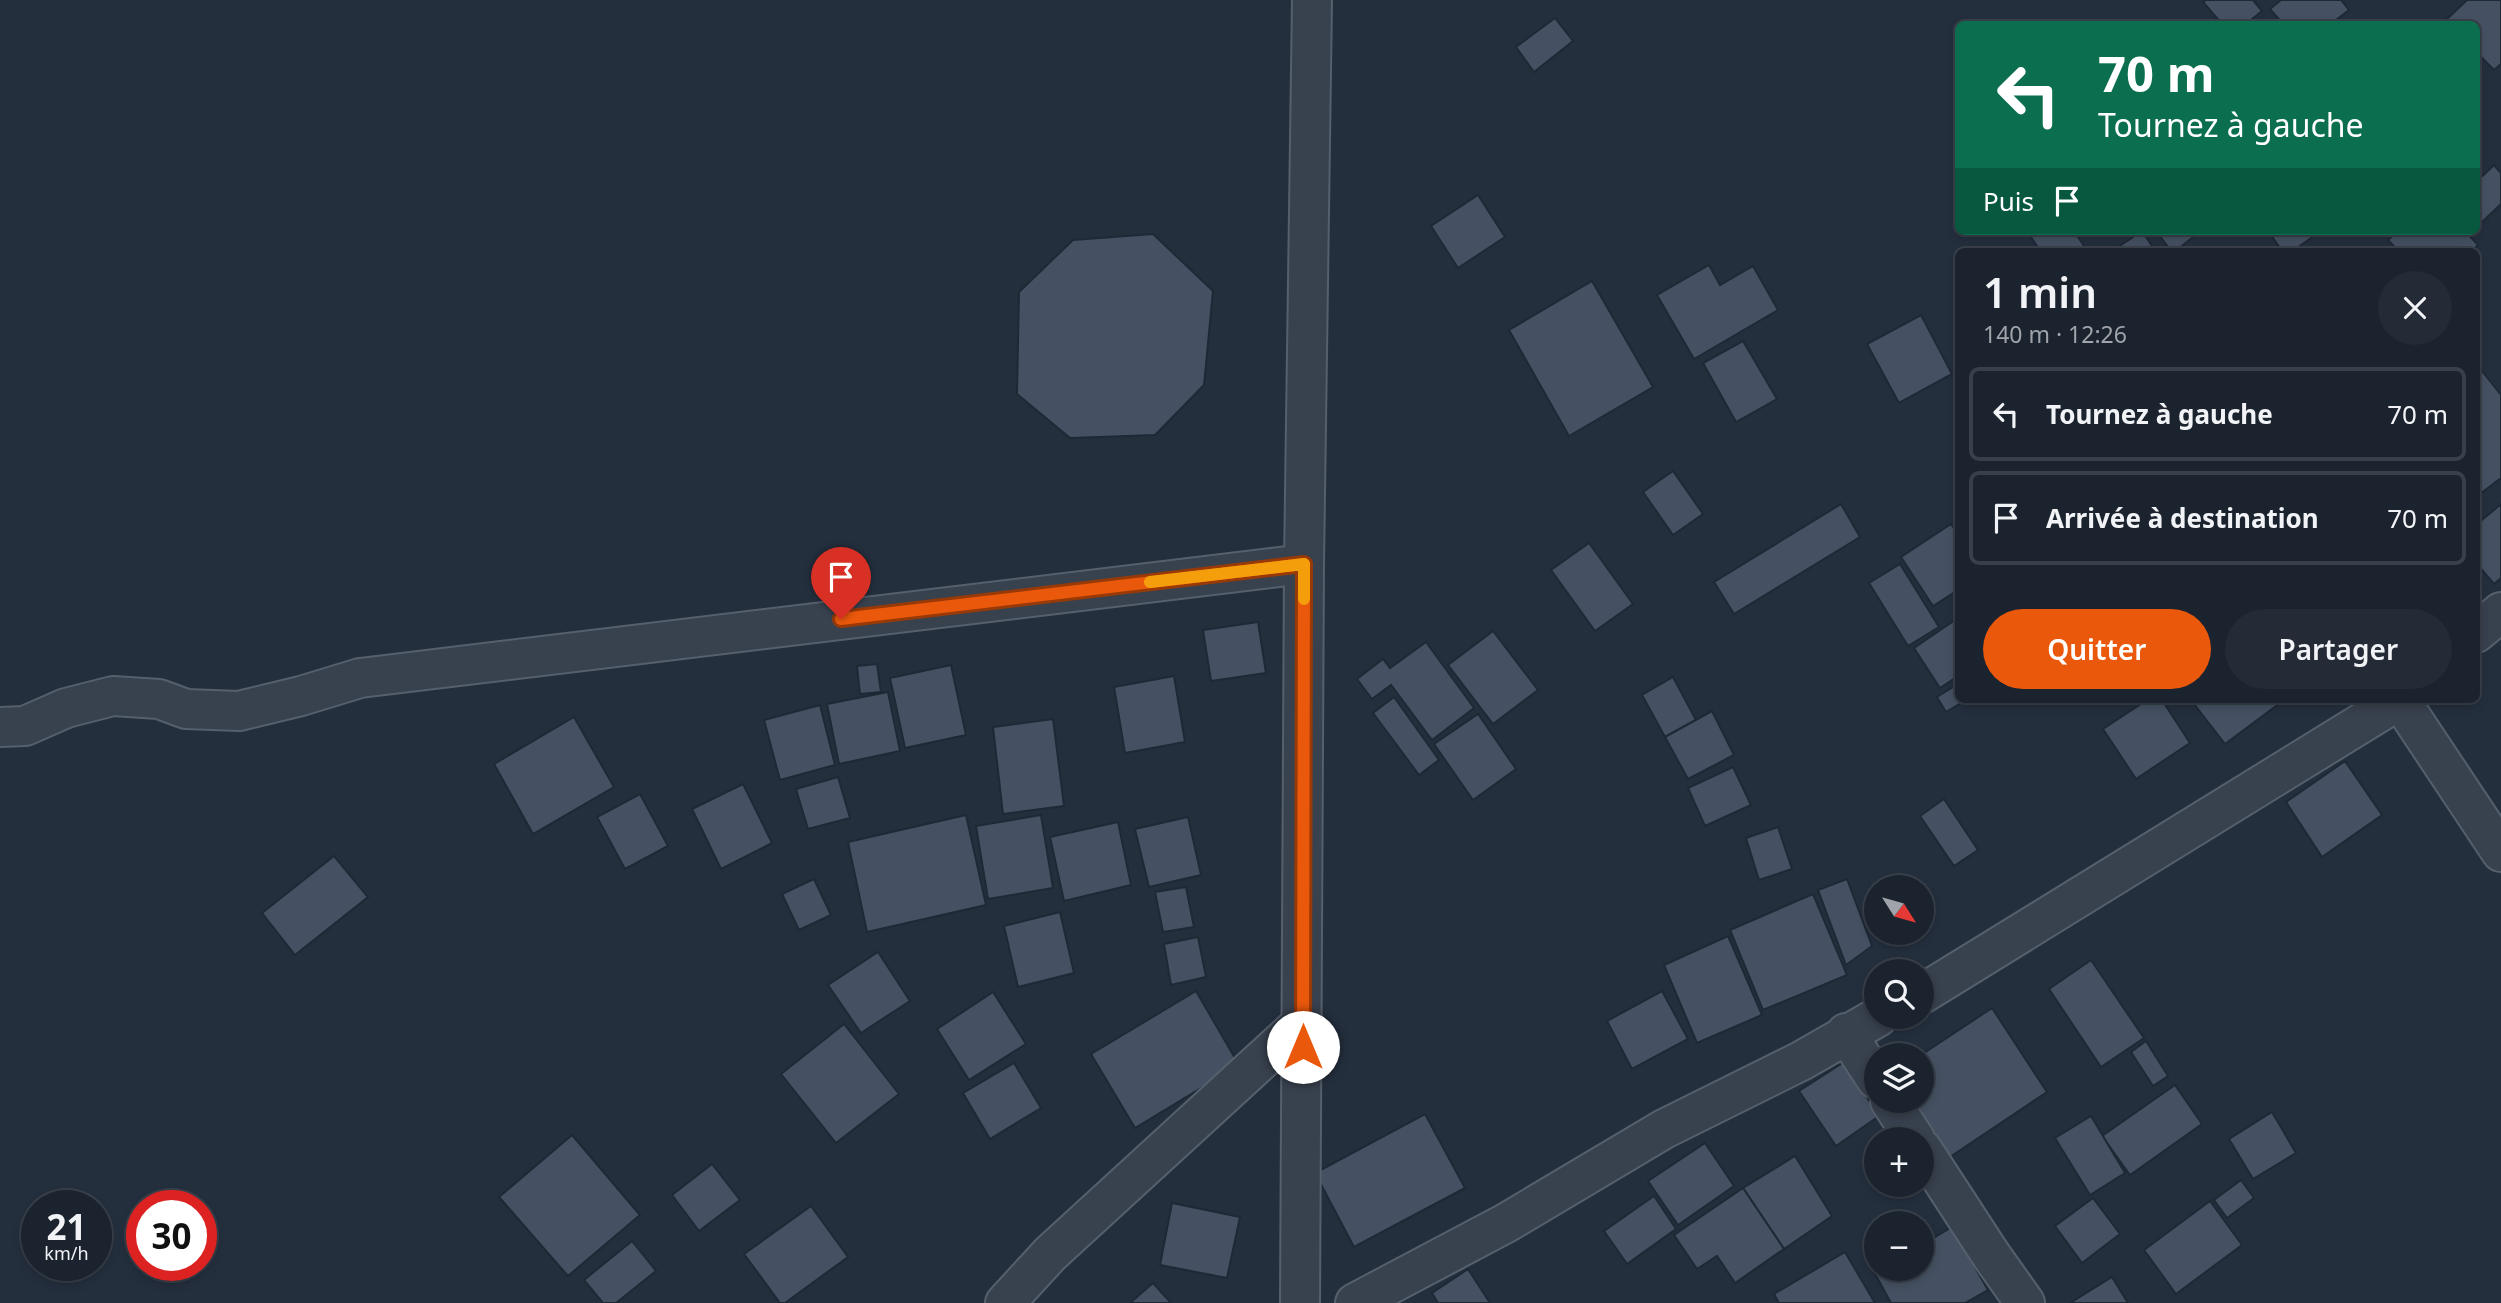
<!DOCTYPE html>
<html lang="fr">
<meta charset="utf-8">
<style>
:root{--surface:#1b232e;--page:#242b36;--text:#f1f3f6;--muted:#a0a4aa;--line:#39404a;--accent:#ea580c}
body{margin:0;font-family:"Noto Sans",sans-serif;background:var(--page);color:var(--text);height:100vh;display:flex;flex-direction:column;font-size:26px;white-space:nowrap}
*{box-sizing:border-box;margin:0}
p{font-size:23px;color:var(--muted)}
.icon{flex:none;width:38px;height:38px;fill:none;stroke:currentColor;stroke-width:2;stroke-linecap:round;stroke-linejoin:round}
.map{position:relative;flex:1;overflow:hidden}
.drawer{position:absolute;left:1955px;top:248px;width:525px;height:455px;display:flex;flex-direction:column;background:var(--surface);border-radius:10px;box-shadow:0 4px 10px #0003,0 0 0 2px var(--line)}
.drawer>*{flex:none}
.hud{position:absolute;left:1955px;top:21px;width:525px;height:214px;border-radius:10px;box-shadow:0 4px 10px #0003,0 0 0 2px var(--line);background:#0b6e4f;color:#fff;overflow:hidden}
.needle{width:46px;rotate:127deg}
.controls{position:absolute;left:1864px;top:875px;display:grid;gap:14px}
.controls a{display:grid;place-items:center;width:70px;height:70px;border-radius:50%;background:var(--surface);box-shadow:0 4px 10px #0003,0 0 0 2px var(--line);font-size:35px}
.speed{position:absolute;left:21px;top:1190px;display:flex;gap:14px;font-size:35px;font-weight:700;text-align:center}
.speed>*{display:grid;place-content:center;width:91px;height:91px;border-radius:50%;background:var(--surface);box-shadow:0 4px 10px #0003,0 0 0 2px var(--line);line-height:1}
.speed small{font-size:18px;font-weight:400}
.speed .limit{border:10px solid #d22;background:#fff;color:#111}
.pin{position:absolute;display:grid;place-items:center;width:60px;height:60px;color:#fff;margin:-72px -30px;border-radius:50% 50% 50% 0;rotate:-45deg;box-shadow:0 0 7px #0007}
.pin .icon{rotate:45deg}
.me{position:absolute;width:77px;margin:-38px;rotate:0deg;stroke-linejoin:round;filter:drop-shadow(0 0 5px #0008)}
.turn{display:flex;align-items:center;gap:24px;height:147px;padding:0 28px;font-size:32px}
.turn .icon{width:91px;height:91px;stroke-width:2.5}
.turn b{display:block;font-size:49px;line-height:60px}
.then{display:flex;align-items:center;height:66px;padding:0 28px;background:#0003;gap:14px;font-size:26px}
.round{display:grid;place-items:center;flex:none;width:74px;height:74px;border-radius:37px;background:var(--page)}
.head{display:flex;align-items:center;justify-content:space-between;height:119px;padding:0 28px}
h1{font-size:42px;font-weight:600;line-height:52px}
.cta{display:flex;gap:14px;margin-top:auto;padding:14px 28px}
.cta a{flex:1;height:80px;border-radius:42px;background:var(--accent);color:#fff;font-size:28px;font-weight:600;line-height:80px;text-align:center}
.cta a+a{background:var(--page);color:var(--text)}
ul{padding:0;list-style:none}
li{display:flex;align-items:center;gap:21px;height:94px;margin:0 14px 10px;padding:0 14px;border:4px solid var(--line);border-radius:10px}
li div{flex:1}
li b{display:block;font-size:26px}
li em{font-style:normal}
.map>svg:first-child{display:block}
.building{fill:#455162;stroke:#1f2835;stroke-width:2}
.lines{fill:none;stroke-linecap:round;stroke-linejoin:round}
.minor-casing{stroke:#565f6c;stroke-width:42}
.minor{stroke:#38414e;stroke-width:38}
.route-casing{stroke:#983908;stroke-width:18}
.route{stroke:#ea580c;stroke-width:12}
.slow{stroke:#f59e0b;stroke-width:12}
</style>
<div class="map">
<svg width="2501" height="1303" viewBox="0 0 2501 1303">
<rect width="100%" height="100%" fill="#242f3e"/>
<g class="building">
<polygon points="2206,0 2253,0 2262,11 2246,24 2222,24 2203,2"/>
<polygon points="2281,0 2341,0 2349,10 2331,24 2283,24 2270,9"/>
<polygon points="2467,0 2501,0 2501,64 2494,70 2476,52 2476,24 2450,24 2446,20"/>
<polygon points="1555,18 1573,41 1534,72 1516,47"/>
<polygon points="2494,165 2501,173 2501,204 2480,224 2476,220 2476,182"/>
<polygon points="1478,195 1505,237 1458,268 1431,226"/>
<polygon points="2027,231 2074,231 2088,252 2041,252"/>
<polygon points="2142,231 2154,249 2150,252 2111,252"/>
<polygon points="2156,231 2201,231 2174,252 2172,252"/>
<polygon points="2268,231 2321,231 2291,252 2283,252"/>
<polygon points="2398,231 2465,231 2478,245 2471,252 2399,252 2388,240"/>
<polygon points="1153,234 1213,291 1204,385 1155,435 1070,438 1017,394 1019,292 1073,240"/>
<polygon points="1709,265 1720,285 1753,266 1778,310 1694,359 1657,295"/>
<polygon points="1592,281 1653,387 1569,436 1509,330"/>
<polygon points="1921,315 1952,374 1899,403 1867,344"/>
<polygon points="1743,341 1777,399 1736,422 1703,363"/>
<polygon points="2482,371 2501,395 2501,478 2476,497 2476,376"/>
<polygon points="1673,471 1703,514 1673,535 1643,492"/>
<polygon points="1841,504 1860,537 1734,614 1714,582"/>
<polygon points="2501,504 2501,578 2494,584 2476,563 2476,525"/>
<polygon points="1951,524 1958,535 1958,590 1933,606 1901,557"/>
<polygon points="1589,543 1633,604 1595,631 1551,570"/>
<polygon points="1900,564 1939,627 1908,646 1869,583"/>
<polygon points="1955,620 1958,625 1958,676 1940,688 1914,648"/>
<polygon points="1258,622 1266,673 1211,681 1203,630"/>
<polygon points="1493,631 1538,690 1493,724 1448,665"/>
<polygon points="1426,642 1474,708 1432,740 1391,685 1372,699 1357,679 1383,659 1390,668"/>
<polygon points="877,664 881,692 860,694 857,666"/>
<polygon points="951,665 966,735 905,748 890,678"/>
<polygon points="1174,676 1185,742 1125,753 1114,687"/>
<polygon points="1673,677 1696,720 1665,737 1642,695"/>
<polygon points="1958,684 1958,700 1966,700 1946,712 1937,697"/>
<polygon points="888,692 900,751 839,764 827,704"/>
<polygon points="1394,697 1439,760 1419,775 1373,713"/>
<polygon points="2147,700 2162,700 2190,743 2136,779 2103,729"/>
<polygon points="2191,700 2284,700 2225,744"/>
<polygon points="820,705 835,765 780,780 764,720"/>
<polygon points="1712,711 1734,755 1688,779 1665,737"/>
<polygon points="1478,714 1516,769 1473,800 1434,744"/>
<polygon points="574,717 614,787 533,834 494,764"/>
<polygon points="1053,719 1064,806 1003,814 993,727"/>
<polygon points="2345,761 2382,815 2322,857 2286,802"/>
<polygon points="1733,767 1751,805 1705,826 1688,788"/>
<polygon points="838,777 850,818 808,829 796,789"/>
<polygon points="743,784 772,843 721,869 692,809"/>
<polygon points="640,794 668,846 625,869 597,817"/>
<polygon points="1944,799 1978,850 1954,866 1920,816"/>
<polygon points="966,815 986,905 867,932 848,842"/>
<polygon points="1041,815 1053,888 988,899 976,826"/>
<polygon points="1188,817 1201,875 1149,887 1135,829"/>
<polygon points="1118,822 1131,885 1064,901 1050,837"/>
<polygon points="1778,827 1792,869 1759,880 1746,838"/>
<polygon points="334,856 368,897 295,955 262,913"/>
<polygon points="814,879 831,915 799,930 782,894"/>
<polygon points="1847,879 1872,946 1846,965 1818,890"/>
<polygon points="1186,887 1194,927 1163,932 1155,892"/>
<polygon points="1813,894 1847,975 1763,1010 1730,930"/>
<polygon points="1060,912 1074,973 1018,987 1004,926"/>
<polygon points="1728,936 1762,1015 1697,1043 1664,965"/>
<polygon points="1198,937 1206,977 1171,985 1164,944"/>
<polygon points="878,952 910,1001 861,1033 828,985"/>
<polygon points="2091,960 2144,1038 2101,1067 2049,989"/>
<polygon points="1196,991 1239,1065 1135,1128 1091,1054"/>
<polygon points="1662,991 1688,1039 1632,1069 1607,1021"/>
<polygon points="993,992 1026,1044 969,1080 937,1029"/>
<polygon points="1992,1008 2047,1092 1944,1161 1904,1101 1922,1101 1921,1055"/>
<polygon points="844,1024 899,1094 836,1143 781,1074"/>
<polygon points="2146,1041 2168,1076 2153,1086 2131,1052"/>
<polygon points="1844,1062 1879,1116 1836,1146 1799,1091"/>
<polygon points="1014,1063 1041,1108 990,1139 963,1093"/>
<polygon points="2175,1085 2202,1124 2130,1175 2102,1136"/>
<polygon points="2272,1112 2296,1153 2253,1179 2229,1139"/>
<polygon points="1425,1114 1465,1188 1354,1247 1315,1173"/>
<polygon points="2091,1116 2125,1173 2090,1195 2055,1138"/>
<polygon points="572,1135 640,1215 568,1276 499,1197"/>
<polygon points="1705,1143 1734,1186 1678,1225 1648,1181"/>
<polygon points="1795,1156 1832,1216 1784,1249 1743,1188"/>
<polygon points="712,1164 740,1200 699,1231 672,1195"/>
<polygon points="2241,1180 2254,1198 2227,1218 2214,1200"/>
<polygon points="1743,1188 1784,1249 1735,1283 1717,1256 1697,1269 1674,1235"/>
<polygon points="1654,1196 1676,1229 1627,1264 1604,1231"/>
<polygon points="2093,1198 2120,1234 2082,1263 2055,1226"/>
<polygon points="2210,1201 2242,1245 2176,1294 2144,1250"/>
<polygon points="1172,1203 1240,1217 1227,1278 1160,1265"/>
<polygon points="811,1206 848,1257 785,1303 780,1303 744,1254"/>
<polygon points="1952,1227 1988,1290 1965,1303 1891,1303 1874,1272 1880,1269 1922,1269 1922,1245"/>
<polygon points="632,1241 656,1271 616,1303 603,1303 584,1280"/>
<polygon points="1845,1252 1875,1303 1779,1303 1774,1294"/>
<polygon points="1468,1269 1490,1303 1438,1303 1432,1293"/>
<polygon points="2112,1277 2128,1303 2070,1303"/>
<polygon points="1153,1283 1171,1303 1130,1303"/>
</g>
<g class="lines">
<g class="minor-casing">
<g id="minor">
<polyline points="2476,633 2501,612"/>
<polyline points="2400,700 2501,852"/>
<polyline points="0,727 25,726 66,708 113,696 159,699 186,709 239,711 301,696 360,678 1304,564"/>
<polyline points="1922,994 2399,700"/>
<polyline points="1846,1033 1876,1079"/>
<polyline points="1890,1101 1915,1139"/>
<polyline points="1922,1149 1991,1255 2025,1303"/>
<polyline points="1005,1303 1050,1254 1303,1022"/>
<polyline points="1300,1303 1304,564 1312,0"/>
<polyline points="1355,1303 1506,1223 1664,1129 1801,1061 1878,1017"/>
</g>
</g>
<use href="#minor" class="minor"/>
</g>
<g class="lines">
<g class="route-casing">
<polyline id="route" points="841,619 1304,564 1303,1047"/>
</g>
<use href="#route" class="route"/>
<polyline class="slow" points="1150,582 1304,564 1304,599"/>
</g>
</svg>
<div class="controls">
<a><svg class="needle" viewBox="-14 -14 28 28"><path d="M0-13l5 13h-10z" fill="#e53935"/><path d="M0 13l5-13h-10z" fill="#a0a4aa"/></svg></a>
<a><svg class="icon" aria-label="search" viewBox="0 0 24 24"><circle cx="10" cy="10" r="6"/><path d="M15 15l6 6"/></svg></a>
<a><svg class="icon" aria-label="layers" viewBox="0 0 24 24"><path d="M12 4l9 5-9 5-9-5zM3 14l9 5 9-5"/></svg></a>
<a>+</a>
<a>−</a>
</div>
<div class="speed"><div>21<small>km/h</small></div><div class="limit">30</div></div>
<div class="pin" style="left:841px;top:619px;background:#d93025"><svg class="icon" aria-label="arrive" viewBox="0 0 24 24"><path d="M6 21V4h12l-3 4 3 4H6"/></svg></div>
<svg class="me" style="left:1303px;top:1047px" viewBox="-20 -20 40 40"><circle r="19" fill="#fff"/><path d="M0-13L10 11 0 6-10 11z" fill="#ea580c"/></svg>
<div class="hud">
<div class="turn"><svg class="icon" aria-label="left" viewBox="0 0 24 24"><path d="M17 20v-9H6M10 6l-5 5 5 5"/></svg><div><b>70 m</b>Tournez à gauche</div></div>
<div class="then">Puis<svg class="icon" aria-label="arrive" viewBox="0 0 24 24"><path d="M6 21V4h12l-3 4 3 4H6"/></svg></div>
</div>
<section class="drawer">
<div class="head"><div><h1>1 min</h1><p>140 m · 12:26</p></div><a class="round"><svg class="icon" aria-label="close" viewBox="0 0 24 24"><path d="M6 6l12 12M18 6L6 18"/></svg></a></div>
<ul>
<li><svg class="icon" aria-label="left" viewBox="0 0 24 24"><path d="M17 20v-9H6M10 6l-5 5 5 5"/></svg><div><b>Tournez à gauche</b></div><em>70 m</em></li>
<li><svg class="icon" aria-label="arrive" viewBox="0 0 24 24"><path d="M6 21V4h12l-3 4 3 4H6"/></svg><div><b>Arrivée à destination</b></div><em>70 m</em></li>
</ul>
<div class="cta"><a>Quitter</a><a>Partager</a></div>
</section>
</div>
